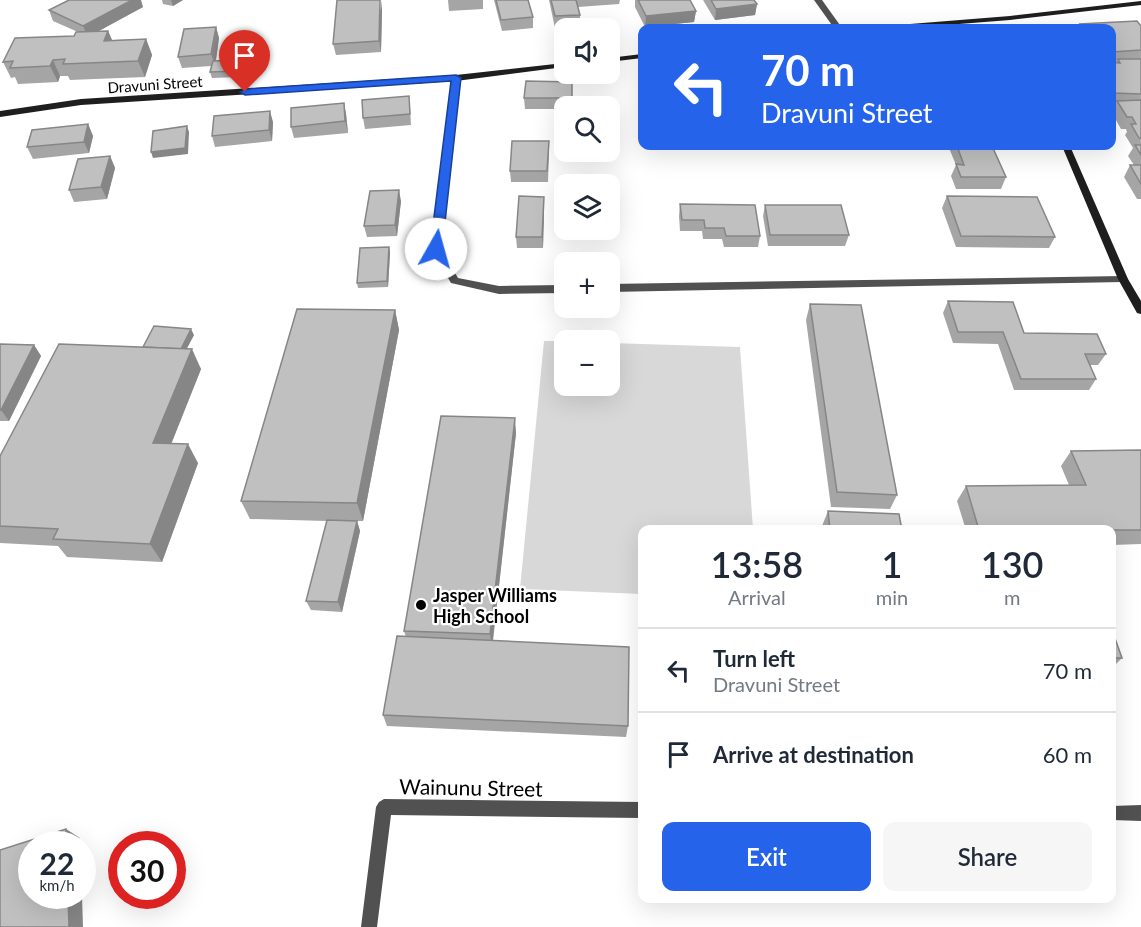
<!DOCTYPE html>
<meta charset="utf-8">
<style>
:root{--surface:#fff;--page:#f6f6f7;--text:#1f2937;--muted:#747a83;--line:#e0e1e3;--accent:#2563eb}
body{margin:0;font-family:Lato,sans-serif;background:var(--page);color:var(--text);height:100vh;display:flex;flex-direction:column;font-size:22px;white-space:nowrap}
*{box-sizing:border-box;margin:0}
p{font-size:20px;color:var(--muted)}
.icon{flex:none;width:33px;height:33px;fill:none;stroke:currentColor;stroke-width:2;stroke-linecap:round;stroke-linejoin:round}
.map{position:relative;flex:1;overflow:hidden}
.drawer{position:absolute;left:638px;top:525px;width:478px;height:378px;display:flex;flex-direction:column;background:var(--surface);border-radius:12px;box-shadow:0 6px 24px #0002}
.drawer>*{flex:none}
.hud{position:absolute;left:638px;top:24px;width:478px;height:126px;border-radius:12px;box-shadow:0 6px 24px #0002;background:#2563eb;color:#fff;overflow:hidden}
.fabs{position:absolute;left:554px;top:18px;display:grid;gap:12px}
.fabs a{display:grid;place-items:center;width:66px;height:66px;border-radius:12px;background:var(--surface);box-shadow:0 6px 24px #0002;font-size:30px}
.speed{position:absolute;left:18px;top:831px;display:flex;gap:12px;font-size:30px;font-weight:700;text-align:center}
.speed>*{display:grid;place-content:center;width:78px;height:78px;border-radius:50%;background:var(--surface);box-shadow:0 6px 24px #0002;line-height:1}
.speed small{font-size:15px;font-weight:400}
.speed .limit{border:9px solid #d22;background:#fff;color:#111}
.pin{position:absolute;display:grid;place-items:center;width:51px;height:51px;color:#fff;margin:-62px -26px;border-radius:50% 50% 50% 0;rotate:-45deg;box-shadow:0 0 6px #0007}
.pin .icon{rotate:45deg}
.me{position:absolute;width:66px;margin:-33px;rotate:7deg;stroke-linejoin:round;filter:drop-shadow(0 0 4px #0008)}
.turn{display:flex;align-items:center;gap:21px;height:126px;padding:0 24px;font-size:27px}
.turn .icon{width:78px;height:78px;stroke-width:2.5}
.turn b{display:block;font-size:42px;line-height:51px}
.eta{display:flex;justify-content:space-evenly;align-items:center;height:102px;text-align:center}
.eta b{font-size:36px;font-weight:600;line-height:42px}
.button{display:flex;gap:12px;margin-top:auto;padding:12px 24px}
.button a{flex:1;height:69px;border-radius:12px;background:var(--accent);color:#fff;font-size:24px;font-weight:600;line-height:69px;text-align:center}
.button a+a{background:var(--page);color:var(--text)}
ul{padding:0;list-style:none}
li{display:flex;align-items:center;gap:18px;height:84px;padding:0 24px;border-top:2px solid var(--line)}
li div{flex:1}
li b{display:block;font-size:22px}
li em{font-style:normal}
.map>svg:first-child{display:block}
.green{fill:#d8d8d8}
.lines{fill:none;stroke-linecap:round;stroke-linejoin:round}
.minor{fill:#515151;fill-rule:evenodd}
.secondary{fill:#1e1e1e;fill-rule:evenodd}
.wall{fill:#a5a5a5}
.shaded-wall{fill:#868686}
.building{fill:#c0c0c0;stroke:#868686;stroke-width:1.5}
.route{fill:#2563eb;stroke:#184099;stroke-width:1.5}
.poi-dot{fill:#000;stroke:#fff;stroke-width:2}
.labels{text-anchor:middle;dominant-baseline:central;stroke-width:4.5;stroke-linejoin:round;paint-order:stroke}
.far-street-label{font-size:15px;fill:#000;stroke:#fff}
.poi-label{font-size:18px;font-weight:bold;fill:#000;stroke:#fff;text-anchor:start}
.near-street-label{font-size:21px;fill:#000;stroke:#fff}
</style>
<div class="map">
<svg width="1141" height="927" viewBox="0 0 1141 927">
<rect width="100%" height="100%" fill="#fff"/>
<polygon class="green" points="544,341 564,341 564,386 609,386 609,343 740,347 753,529 642,530 642,594 520,589"/>
<g class="lines">
<g class="minor">
<polygon points="814,0 822,0 842,28 834,28"/>
<polygon points="456,75 460,78 441,249 458,278 499,286 564,285 564,293 499,294 451,283 431,249 452,78"/>
<polygon points="1123,276 1128,279 1123,282 609,292 609,284"/>
<polygon points="384,799 642,802 642,818 391,815 377,927 361,927 376,807 379,802"/>
<polygon points="1141,805 1141,821 1112,820 1112,806"/>
</g>
<g class="secondary">
<polygon points="1141,1 1141,5 1010,20 908,28 881,28 885,26 1010,16"/>
<polygon points="642,54 642,58 609,62 609,58"/>
<polygon points="564,63 564,67 456,81 81,105 0,117 0,111 81,99 456,75"/>
<polygon points="1062,146 1070,146 1128,279 1141,301 1141,314 1137,313 1118,279"/>
</g>
</g>
<g class="wall">
<polygon points="162,0 183,0 173,6 163,4"/>
<polygon points="448,0 483,0 483,9 449,11"/>
<polygon points="494,0 528,0 533,17 533,28 502,31"/>
<polygon points="549,0 620,0 619,4 578,7 580,15 580,26 555,28"/>
<polygon points="635,0 690,0 696,11 694,22 645,27 635,7"/>
<polygon points="703,0 754,0 757,4 755,15 715,20"/>
<polygon points="143,7 98,31 108,31 112,40 146,39 152,55 145,77 70,80 68,76 60,76 58,82 18,84 15,77 11,78 3,62 74,36 78,32 53,21 49,10"/>
<polygon points="382,9 381,52 336,55 333,44"/>
<polygon points="1080,24 1141,26 1141,199 1137,199 1124,177 1130,165 1134,165 1128,156 1133,148 1125,135 1127,132 1126,129 1121,129 1112,113 1112,110 1114,105 1112,105 1112,28 1078,28"/>
<polygon points="216,27 219,38 216,61 240,60 242,66 239,77 212,78 210,72 211,66 182,68 178,57"/>
<polygon points="572,82 572,106 564,106 564,109 525,109 524,98"/>
<polygon points="344,103 346,114 348,133 294,138 291,127"/>
<polygon points="410,107 411,125 365,129 363,118"/>
<polygon points="273,122 272,141 215,147 212,136"/>
<polygon points="88,124 93,136 89,153 33,159 27,147"/>
<polygon points="950,146 992,146 1006,177 1001,189 956,189 951,176 956,165 949,148"/>
<polygon points="549,153 548,182 511,182 510,171"/>
<polygon points="110,156 115,168 107,199 74,202 69,190"/>
<polygon points="947,196 1055,237 1049,248 956,247 942,208"/>
<polygon points="401,201 397,236 367,237 364,226"/>
<polygon points="680,204 760,236 758,247 724,247 722,239 703,239 702,231 680,231 679,216"/>
<polygon points="765,205 849,235 845,246 768,246 763,216"/>
<polygon points="544,208 543,248 517,248 516,237"/>
<polygon points="389,247 390,253 388,287 358,288 357,283"/>
<polygon points="948,301 1024,333 1106,354 1098,365 1090,365 1096,379 1089,390 1014,390 998,344 953,343 943,313"/>
<polygon points="810,304 897,495 890,509 831,507 806,320"/>
<polygon points="395,310 399,330 363,521 357,521 360,531 342,612 311,610 306,601 327,521 250,519 241,501"/>
<polygon points="194,335 186,349 201,369 171,444 198,463 162,562 67,557 58,546 0,543 0,456 143,347"/>
<polygon points="0,344 34,345 41,356 9,421 0,421"/>
<polygon points="516,433 493,641 628,726 626,737 387,726 383,715 406,637 404,631"/>
<polygon points="1141,450 1141,544 1112,545 1112,530 966,530 957,501 966,486 1069,485 1061,466 1071,451"/>
<polygon points="828,511 902,530 823,530 822,526"/>
<polygon points="1112,630 1122,658 1112,668"/>
</g>
<g class="shaded-wall">
<polygon points="132,0 141,0 143,7 88,37 83,26"/>
<polygon points="171,0 183,0 173,6"/>
<polygon points="381,0 382,9 381,52 379,41"/>
<polygon points="757,4 755,15 715,20 716,9"/>
<polygon points="696,11 694,22 645,27 646,16"/>
<polygon points="216,27 219,38 215,65 211,54"/>
<polygon points="108,31 115,47 104,41"/>
<polygon points="146,39 152,55 145,77 138,61"/>
<polygon points="53,60 60,76 58,82 50,66"/>
<polygon points="240,60 242,66 239,77 238,71"/>
<polygon points="344,103 346,114 348,133 345,121"/>
<polygon points="270,111 273,122 272,141 269,130"/>
<polygon points="88,124 93,136 89,153 84,142"/>
<polygon points="187,126 189,132 188,154 153,158 151,152"/>
<polygon points="110,156 115,168 107,199 101,187"/>
<polygon points="399,190 401,201 397,236 395,225"/>
<polygon points="544,197 544,208 543,248 542,237"/>
<polygon points="389,247 390,253 388,287 387,281"/>
<polygon points="395,310 399,330 363,521 357,503"/>
<polygon points="191,329 194,335 183,356 180,351"/>
<polygon points="34,345 41,356 9,421 1,410"/>
<polygon points="192,349 201,369 164,462 153,443"/>
<polygon points="515,418 516,433 492,647 490,634"/>
<polygon points="188,444 198,463 162,562 150,544"/>
<polygon points="357,521 360,531 342,612 338,602"/>
<polygon points="66,829 80,838 80,844 67,844"/>
<polygon points="68,896 82,896 83,927 69,927"/>
</g>
<g class="building">
<polygon points="69,0 132,0 83,26 49,10"/>
<polygon points="337,0 380,0 379,41 333,44"/>
<polygon points="496,0 528,0 533,17 501,20"/>
<polygon points="551,0 576,0 580,15 555,16"/>
<polygon points="638,0 690,0 696,11 646,16"/>
<polygon points="711,0 754,0 757,4 716,9"/>
<polygon points="1137,21 1141,26 1141,50 1112,52 1112,28 1083,28 1080,24"/>
<polygon points="216,27 211,54 178,57 184,29"/>
<polygon points="108,31 104,41 146,39 138,61 63,64 65,59 53,60 50,66 10,68 13,61 3,62 15,38 74,36 76,32"/>
<polygon points="1118,59 1141,59 1141,94 1112,93 1112,62 1120,63"/>
<polygon points="240,60 238,71 210,72 213,61"/>
<polygon points="526,81 572,82 572,98 524,98"/>
<polygon points="409,96 410,114 363,118 362,100"/>
<polygon points="1141,100 1141,138 1139,138 1131,124 1136,124 1132,117 1127,117 1117,101"/>
<polygon points="344,103 345,121 291,127 291,108"/>
<polygon points="270,111 269,130 212,136 214,116"/>
<polygon points="88,124 84,142 27,147 32,130"/>
<polygon points="187,126 185,148 151,152 153,131"/>
<polygon points="512,141 549,141 547,171 510,171"/>
<polygon points="1135,145 1141,145 1141,155"/>
<polygon points="957,146 992,146 1006,177 961,177 956,164 964,165"/>
<polygon points="110,156 101,187 69,190 78,159"/>
<polygon points="1130,165 1141,165 1141,184"/>
<polygon points="399,190 395,225 364,226 370,191"/>
<polygon points="519,196 544,197 542,237 516,237"/>
<polygon points="947,196 1037,197 1055,237 961,236"/>
<polygon points="680,204 755,205 760,236 726,236 724,228 705,228 704,220 682,220"/>
<polygon points="765,205 841,205 849,235 770,235"/>
<polygon points="389,247 387,281 357,283 360,248"/>
<polygon points="948,301 1013,302 1024,333 1097,334 1106,354 1085,354 1096,379 1021,379 1003,332 958,332"/>
<polygon points="810,304 861,305 897,495 837,492"/>
<polygon points="297,309 395,310 357,503 241,501"/>
<polygon points="154,326 191,329 181,349 143,347"/>
<polygon points="0,344 34,345 1,410 0,410"/>
<polygon points="59,344 192,349 153,443 188,444 150,544 53,539 58,529 0,526 0,456"/>
<polygon points="441,416 515,418 490,634 404,631"/>
<polygon points="1141,450 1141,530 979,530 966,486 1086,485 1071,451"/>
<polygon points="828,511 899,514 902,530 830,530"/>
<polygon points="327,520 357,521 338,602 306,601"/>
<polygon points="1112,630 1122,658 1112,658"/>
<polygon points="397,636 629,647 628,726 383,715"/>
<polygon points="66,829 67,844 32,844 32,896 68,896 69,927 0,927 0,850"/>
</g>
<polygon class="route" points="456,75 461,78 442,249 436,253 430,249 451,81 245,95 240,92 245,89"/>
<circle class="poi-dot" cx="421" cy="605" r="6"/>
<g class="labels">
<g class="far-street-label">
<text transform="translate(155 84) rotate(-4)">Dravuni Street</text>
</g>
<g class="poi-label">
<text x="433" y="595">Jasper Williams<tspan x="433" dy="21">High School</tspan></text>
</g>
<g class="near-street-label">
<text transform="translate(471 787) rotate(1)">Wainunu Street</text>
</g>
</g>
</svg>
<div class="fabs">
<a><svg class="icon" aria-label="sound" viewBox="0 0 24 24"><path d="M4 9h4l5-4v14l-5-4H4zM17 9q2 3 0 6"/></svg></a>
<a><svg class="icon" aria-label="search" viewBox="0 0 24 24"><circle cx="10" cy="10" r="6"/><path d="M15 15l6 6"/></svg></a>
<a><svg class="icon" aria-label="layers" viewBox="0 0 24 24"><path d="M12 4l9 5-9 5-9-5zM3 14l9 5 9-5"/></svg></a>
<a>+</a>
<a>−</a>
</div>
<div class="speed"><div>22<small>km/h</small></div><div class="limit">30</div></div>
<div class="pin" style="left:245px;top:92px;background:#d93025"><svg class="icon" aria-label="arrive" viewBox="0 0 24 24"><path d="M6 21V4h12l-3 4 3 4H6"/></svg></div>
<svg class="me" style="left:436px;top:249px" viewBox="-20 -20 40 40"><circle r="19" fill="#fff"/><path d="M0-13L10 11 0 6-10 11z" fill="#2563eb"/></svg>
<div class="hud">
<div class="turn"><svg class="icon" aria-label="left" viewBox="0 0 24 24"><path d="M17 20v-9H6M10 6l-5 5 5 5"/></svg><div><b>70 m</b>Dravuni Street</div></div>
</div>
<section class="drawer">
<div class="eta">
<div><b>13:58</b><p>Arrival</p></div>
<div><b>1</b><p>min</p></div>
<div><b>130</b><p>m</p></div>
</div>
<ul>
<li><svg class="icon" aria-label="left" viewBox="0 0 24 24"><path d="M17 20v-9H6M10 6l-5 5 5 5"/></svg><div><b>Turn left</b><p>Dravuni Street</p></div><em>70 m</em></li>
<li><svg class="icon" aria-label="arrive" viewBox="0 0 24 24"><path d="M6 21V4h12l-3 4 3 4H6"/></svg><div><b>Arrive at destination</b></div><em>60 m</em></li>
</ul>
<div class="button"><a>Exit</a><a>Share</a></div>
</section>
</div>
